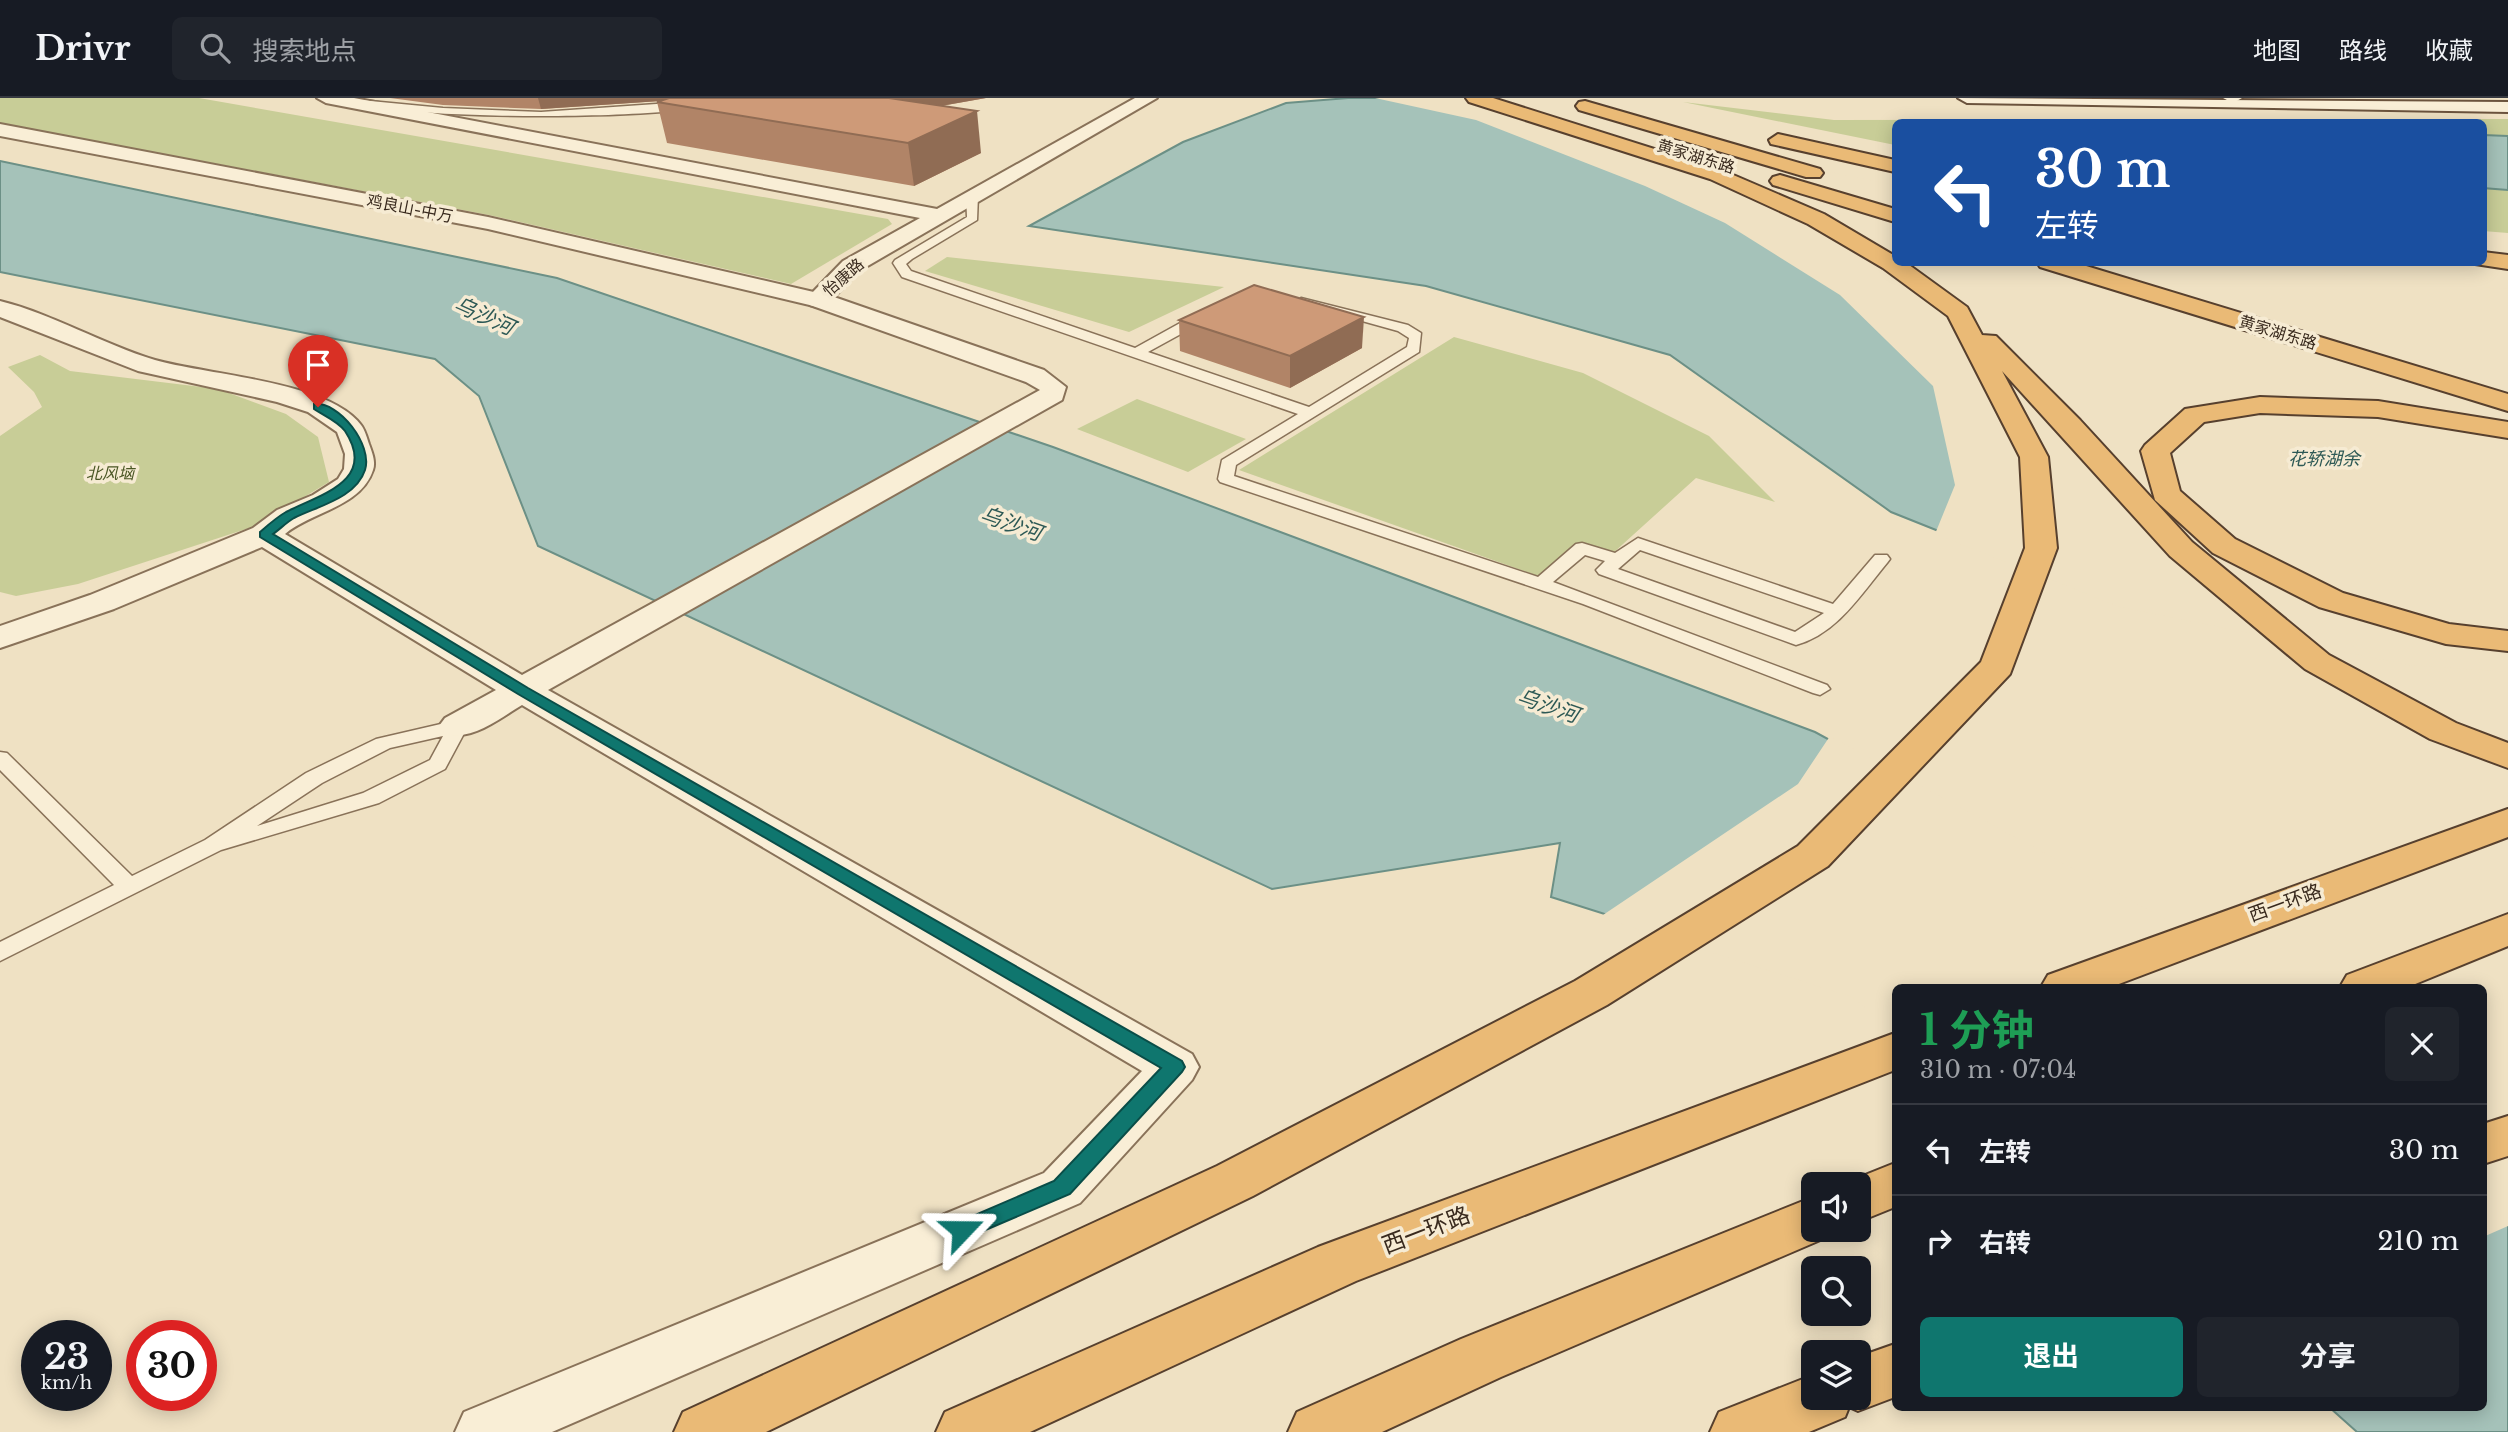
<!DOCTYPE html>
<html lang="zh">
<meta charset="utf-8">
<style>
:root{--surface:#171b24;--page:#20242c;--text:#f1f3f6;--muted:#9ea1a6;--line:#363941;--accent:#0f766e}
body{margin:0;font-family:"Libre Baskerville","Noto Sans SC",serif;background:var(--page);color:var(--text);height:100vh;display:flex;flex-direction:column;font-size:26px;white-space:nowrap}
*{box-sizing:border-box;margin:0}
p{font-size:23px;color:var(--muted)}
.icon{flex:none;width:38px;height:38px;fill:none;stroke:currentColor;stroke-width:2;stroke-linecap:round;stroke-linejoin:round}
.map{position:relative;flex:1;overflow:hidden}
.side{position:absolute;left:1892px;top:886px;width:595px;height:427px;display:flex;flex-direction:column;background:var(--surface);border-radius:10px;box-shadow:0 4px 18px #0003}
.side>*{flex:none}
.top-card{position:absolute;left:1892px;top:21px;width:595px;height:147px;border-radius:10px;box-shadow:0 4px 18px #0003;background:#1a4fa0;color:#fff;overflow:hidden}
.buttons{position:absolute;left:1801px;top:1074px;display:grid;gap:14px}
.buttons a{display:grid;place-items:center;width:70px;height:70px;border-radius:10px;background:var(--surface);box-shadow:0 4px 18px #0003;font-size:35px}
.speed{position:absolute;left:21px;top:1222px;display:flex;gap:14px;font-size:35px;font-weight:700;text-align:center}
.speed>*{display:grid;place-content:center;width:91px;height:91px;border-radius:50%;background:var(--surface);box-shadow:0 4px 18px #0003;line-height:1}
.speed small{font-size:18px;font-weight:400}
.speed .limit{border:10px solid #d22;background:#fff;color:#111}
.pin{position:absolute;display:grid;place-items:center;width:60px;height:60px;color:#fff;margin:-72px -30px;border-radius:50% 50% 50% 0;rotate:-45deg;box-shadow:0 0 7px #0007}
.pin .icon{rotate:45deg}
.me{position:absolute;width:77px;margin:-38px;rotate:67deg;stroke-linejoin:round;filter:drop-shadow(0 0 5px #0008)}
.turn{display:flex;align-items:center;gap:24px;height:147px;padding:0 28px;font-size:32px}
.turn .icon{width:91px;height:91px;stroke-width:2.5}
.turn b{display:block;font-size:49px;line-height:60px}
.round{display:grid;place-items:center;flex:none;width:74px;height:74px;border-radius:10px;background:var(--page)}
.head{display:flex;align-items:center;justify-content:space-between;height:119px;padding:0 28px}
h1{font-size:42px;font-weight:700;line-height:52px;color:#1e9e55}
.primary-button{display:flex;gap:14px;margin-top:auto;padding:14px 28px}
.primary-button a{flex:1;height:80px;border-radius:10px;background:var(--accent);color:#fff;font-size:28px;font-weight:700;line-height:80px;text-align:center}
.primary-button a+a{background:var(--page);color:var(--text)}
ul{padding:0;list-style:none}
li{display:flex;align-items:center;gap:21px;height:91px;padding:0 28px;border-top:2px solid var(--line)}
li div{flex:1}
li b{display:block;font-size:26px}
li em{font-style:normal}
header{display:flex;align-items:center;gap:42px;box-sizing:border-box;height:98px;padding:0 35px;background:var(--surface);border-bottom:2px solid var(--line)}
header strong{font-size:33px}
nav{display:flex;gap:38px;margin-inline-start:auto;font-size:24px}
.search{width:490px;height:63px;background:var(--page);display:flex;align-items:center;gap:18px;box-sizing:border-box;padding:0 24px;border-radius:10px;color:var(--muted);font-size:26px}
.map>svg:first-child{display:block}
.green{fill:#c8cd97}
.water{fill:#a5c2b9;stroke:#6c9086;stroke-width:2}
.pier{fill:#efe1c3}
.lines{fill:none;stroke-linecap:round;stroke-linejoin:round}
.service-casing{stroke:#897259;stroke-width:3}
.minor-casing{stroke:#897259;stroke-width:4}
.tertiary-casing{stroke:#897259;stroke-width:4}
.secondary-casing{stroke:#6b533d;stroke-width:4}
.trunk-casing{stroke:#57402e;stroke-width:4}
.service{fill:#f9eed6;fill-rule:evenodd}
.minor{fill:#f9eed6;fill-rule:evenodd}
.tertiary{fill:#f9eed6;fill-rule:evenodd}
.secondary{fill:#f9eed6;fill-rule:evenodd}
.trunk{fill:#eaba76;fill-rule:evenodd}
.wall{fill:#b18467}
.shaded-wall{fill:#906c54}
.building{fill:#ce9a78;stroke:#906c54;stroke-width:2}
.route{fill:#0f766e;stroke:#0a4d48;stroke-width:2}
.labels{text-anchor:middle;dominant-baseline:central;stroke-width:7;stroke-linejoin:round;paint-order:stroke}
.far-street-label{font-size:16px;fill:#392a1e;stroke:#f6ebd3}
.far-park-label{font-size:16px;font-style:italic;fill:#4a5624;stroke:#f6ebd3}
.far-water-label{font-size:18px;font-style:italic;fill:#2d5955;stroke:#f6ebd3}
.street-label{font-size:19px;fill:#392a1e;stroke:#f6ebd3}
.water-label{font-size:21px;font-style:italic;fill:#2d5955;stroke:#f6ebd3}
.near-street-label{font-size:23px;fill:#392a1e;stroke:#f6ebd3}
</style>
<header>
<strong>Drivr</strong>
<div class="search"><svg class="icon" aria-label="search" viewBox="0 0 24 24"><circle cx="10" cy="10" r="6"/><path d="M15 15l6 6"/></svg>搜索地点</div>
<nav><a>地图</a><a>路线</a><a>收藏</a></nav>
</header>
<div class="map">
<svg width="2508" height="1334" viewBox="0 0 2508 1334">
<rect width="100%" height="100%" fill="#efe1c3"/>
<g class="green">
<polygon points="0,0 199,0 888,121 892,126 791,186 489,117 0,25"/>
<polygon points="1683,4 1834,22 2508,21 2508,135 2483,133 2483,24 1895,24 1895,47"/>
<polygon points="947,159 1224,189 1129,234 925,173"/>
<polygon points="1454,239 1583,275 1709,338 1775,404 1696,380 1612,456 1582,446 1544,480 1239,372"/>
<polygon points="40,257 70,273 218,291 286,316 318,339 329,384 258,427 78,486 16,498 0,494 0,338 42,309 34,294 8,269"/>
<polygon points="1137,301 1246,341 1188,374 1077,331"/>
</g>
<g class="water">
<polygon points="1348,0 1440,0 1895,164 2121,506 1891,414 1670,257 1426,188 1029,128 1183,44 1286,5"/>
<polygon points="2483,37 2508,38 2508,92 2483,90"/>
<polygon points="0,63 557,180 1053,349 1815,634 2283,889 1895,889 1854,895 1551,799 1560,745 1272,791 538,448 479,298 435,261 0,174"/>
<polygon points="2483,998 2508,1012 2508,1334 2357,1334 2329,1309 2483,1309"/>
</g>
<g class="pier">
<polygon points="1375,0 1458,0 1895,87 1895,164 2279,164 2369,182 2508,191 2508,462 2472,501 2508,524 2508,574 2409,567 2120,509 1935,436 1955,387 1933,288 1840,197 1725,125 1645,88 1476,22"/>
<polygon points="1830,638 2284,886 2286,889 1895,889 1895,934 1852,899 1600,819 1798,686"/>
<polygon points="2483,995 2508,1008 2508,1128 2483,1139"/>
</g>
<g class="lines">
<g class="service-casing">
<g id="service">
<path d="M339,0L443,10L541,14L743,0C705,24 377,24 339,0Z"/>
<path d="M972,94L978,97L977,122L912,161L906,166L911,173L1135,250L1200,214H1210V220L1148,254L1309,309L1407,249L1409,240L1398,233L1301,206V200L1408,227L1421,235L1419,254L1236,367L1234,378L1538,479L1576,446L1582,445L1615,455L1638,440L1833,506L1875,457H1887L1890,461L1887,465C1862,495 1837,536 1796,547L1599,476L1596,472L1605,463L1585,457L1553,484L1827,587L1830,591L1820,597L1813,595L1583,506L1220,384L1218,381L1222,362L1298,316L902,179L893,165L895,162L967,119L966,97ZM1640,452L1824,515L1795,534L1618,471Z"/>
<path d="M458,622L468,628L445,671L379,705L221,752L0,863V844L114,787L0,672V654L7,655L132,778L205,742L306,675L376,641ZM443,638L430,662L363,695L257,728L322,685L390,650Z"/>
</g>
</g>
<g class="minor-casing">
<path id="minor" d="M317,0H354L937,111L1135,0H1157L859,173L834,199L1044,272L1066,289L1062,302L548,592L1192,956L1199,969L1192,982L1080,1105L552,1334H455L464,1314L1044,1075L1142,973L522,607C498,621 473,643 445,636L439,628L445,620L496,592L262,449L114,511L0,550V528L90,497L253,430L277,412L313,397L338,381L344,371L345,356L337,334L308,314L277,304L138,273L0,219V203C53,216 102,246 155,262C207,277 328,283 361,327C365,332 367,340 369,346C372,354 376,364 373,372C361,409 311,414 285,436L522,577L1040,292L1026,284L810,207L806,202L810,197L843,163L920,120L326,5Z"/>
</g>
<g class="tertiary-casing">
<g id="tertiary">
<polygon points="2223,0 2242,0 2233,5"/>
<polygon points="0,26 488,119 818,195 826,197 830,202 826,207 818,209 488,131 0,38"/>
</g>
</g>
<g class="secondary-casing">
<polygon id="secondary" points="1958,0 2508,4 2508,14 1967,5"/>
</g>
<g class="trunk-casing">
<g id="trunk">
<polygon points="1466,0 1493,0 1724,73 1824,116 1895,158 1895,164 1905,164 1967,209 1982,237 1996,238 2080,322 2192,444 2329,557 2456,625 2508,645 2508,670 2430,641 2305,571 2170,458 2002,273 2048,359 2057,450 2010,576 1828,768 1607,907 1253,1098 766,1334 674,1334 683,1314 1217,1068 1575,883 1798,748 1981,564 2025,450 2020,359 1948,218 1883,170 1808,126 1710,81 1469,4"/>
<polygon points="1585,3 1820,71 1823,75 1820,79 1806,79 1579,12 1576,8 1579,4"/>
<polygon points="1778,36 1895,62 1895,74 1771,46 1769,42"/>
<polygon points="1780,77 1895,111 1895,124 1773,87 1770,83 1773,79"/>
<polygon points="2483,154 2508,157 2508,171 2475,166 2483,164"/>
<polygon points="2037,164 2073,164 2508,296 2508,313 2040,169"/>
<polygon points="2260,299 2378,303 2508,324 2508,340 2378,319 2260,315 2204,324 2170,355 2180,393 2235,441 2343,495 2449,526 2508,533 2508,553 2446,546 2319,509 2213,455 2155,402 2141,353 2145,347 2185,311"/>
<polygon points="2508,711 2508,739 2111,889 2041,889 2048,877"/>
<polygon points="2508,816 2508,848 2408,889 2340,889 2347,877"/>
<polygon points="1895,935 1895,972 1356,1183 1030,1334 936,1334 945,1314 1318,1149"/>
<polygon points="2508,1018 2508,1058 2483,1066 2483,1026"/>
<polygon points="1895,1065 1895,1109 1858,1124 1858,1087 1840,1087"/>
<polygon points="1813,1099 1813,1132 1834,1132 1832,1137 1501,1279 1382,1334 1288,1334 1297,1314 1461,1241"/>
<polygon points="1895,1246 1895,1299 1858,1313 1849,1309 1845,1319 1809,1334 1710,1334 1719,1314 1813,1277 1813,1300 1858,1300 1858,1259"/>
</g>
</g>
<use href="#service" class="service"/>
<use href="#minor" class="minor"/>
<use href="#tertiary" class="tertiary"/>
<use href="#secondary" class="secondary"/>
<use href="#trunk" class="trunk"/>
</g>
<g class="wall">
<polygon points="390,0 986,0 941,8 981,55 914,88 667,45 657,4 660,3 541,11 443,7"/>
<polygon points="1179,222 1362,250 1290,290 1180,253"/>
</g>
<g class="shaded-wall">
<polygon points="538,0 705,0 541,11"/>
<polygon points="816,0 986,0 821,29"/>
<polygon points="977,13 981,55 914,88 908,45"/>
<polygon points="1364,219 1362,250 1290,290 1290,258"/>
</g>
<g class="building">
<polygon points="669,0 889,0 977,13 908,45 657,4"/>
<polygon points="1254,187 1364,219 1290,258 1179,222"/>
</g>
<path class="route" d="M314,306C339,303 373,347 365,372C356,400 318,408 294,420C287,424 280,431 273,436L528,590L1182,963L1185,969L1182,974L1070,1096L969,1139L962,1142L954,1139L951,1132L954,1126L1054,1083L1161,970L518,596L260,439V434C268,427 277,419 286,414C319,397 378,383 345,333C339,324 323,317 314,311Z"/>
<g class="labels">
<g class="far-street-label">
<text transform="translate(1696 58) rotate(17)">黄家湖东路</text>
<text transform="translate(410 110) rotate(11)">鸡良山-中万</text>
<text transform="translate(843 179) rotate(-41)">怡康路</text>
<text transform="translate(2278 234) rotate(17)">黄家湖东路</text>
</g>
<g class="far-park-label">
<text x="110" y="375">北风垴</text>
</g>
<g class="far-water-label">
<text x="2324" y="361">花轿湖余</text>
</g>
<g class="street-label">
<text transform="translate(2285 805) rotate(-20)">西一环路</text>
</g>
<g class="water-label">
<text transform="translate(484 218) rotate(24)">乌沙河</text>
<text transform="translate(1011 426) rotate(19)">乌沙河</text>
<text transform="translate(1548 608) rotate(19)">乌沙河</text>
</g>
<g class="near-street-label">
<text transform="translate(1426 1132) rotate(-21)">西一环路</text>
</g>
</g>
</svg>
<div class="buttons">
<a><svg class="icon" aria-label="sound" viewBox="0 0 24 24"><path d="M4 9h4l5-4v14l-5-4H4zM17 9q2 3 0 6"/></svg></a>
<a><svg class="icon" aria-label="search" viewBox="0 0 24 24"><circle cx="10" cy="10" r="6"/><path d="M15 15l6 6"/></svg></a>
<a><svg class="icon" aria-label="layers" viewBox="0 0 24 24"><path d="M12 4l9 5-9 5-9-5zM3 14l9 5 9-5"/></svg></a>
</div>
<div class="speed"><div>23<small>km/h</small></div><div class="limit">30</div></div>
<div class="pin" style="left:318px;top:309px;background:#d93025"><svg class="icon" aria-label="arrive" viewBox="0 0 24 24"><path d="M6 21V4h12l-3 4 3 4H6"/></svg></div>
<svg class="me" style="left:962px;top:1132px" viewBox="-20 -20 40 40"><path d="M0-17L14 15 0 8-14 15z" fill="#0f766e" stroke="#fff" stroke-width="4"/></svg>
<div class="top-card">
<div class="turn"><svg class="icon" aria-label="left" viewBox="0 0 24 24"><path d="M17 20v-9H6M10 6l-5 5 5 5"/></svg><div><b>30 m</b>左转</div></div>
</div>
<section class="side">
<div class="head"><div><h1>1 分钟</h1><p>310 m · 07:04</p></div><a class="round"><svg class="icon" aria-label="close" viewBox="0 0 24 24"><path d="M6 6l12 12M18 6L6 18"/></svg></a></div>
<ul>
<li><svg class="icon" aria-label="left" viewBox="0 0 24 24"><path d="M17 20v-9H6M10 6l-5 5 5 5"/></svg><div><b>左转</b></div><em>30 m</em></li>
<li><svg class="icon" aria-label="right" viewBox="0 0 24 24"><path d="M7 20v-9h11M14 6l5 5-5 5"/></svg><div><b>右转</b></div><em>210 m</em></li>
</ul>
<div class="primary-button"><a>退出</a><a>分享</a></div>
</section>
</div>
